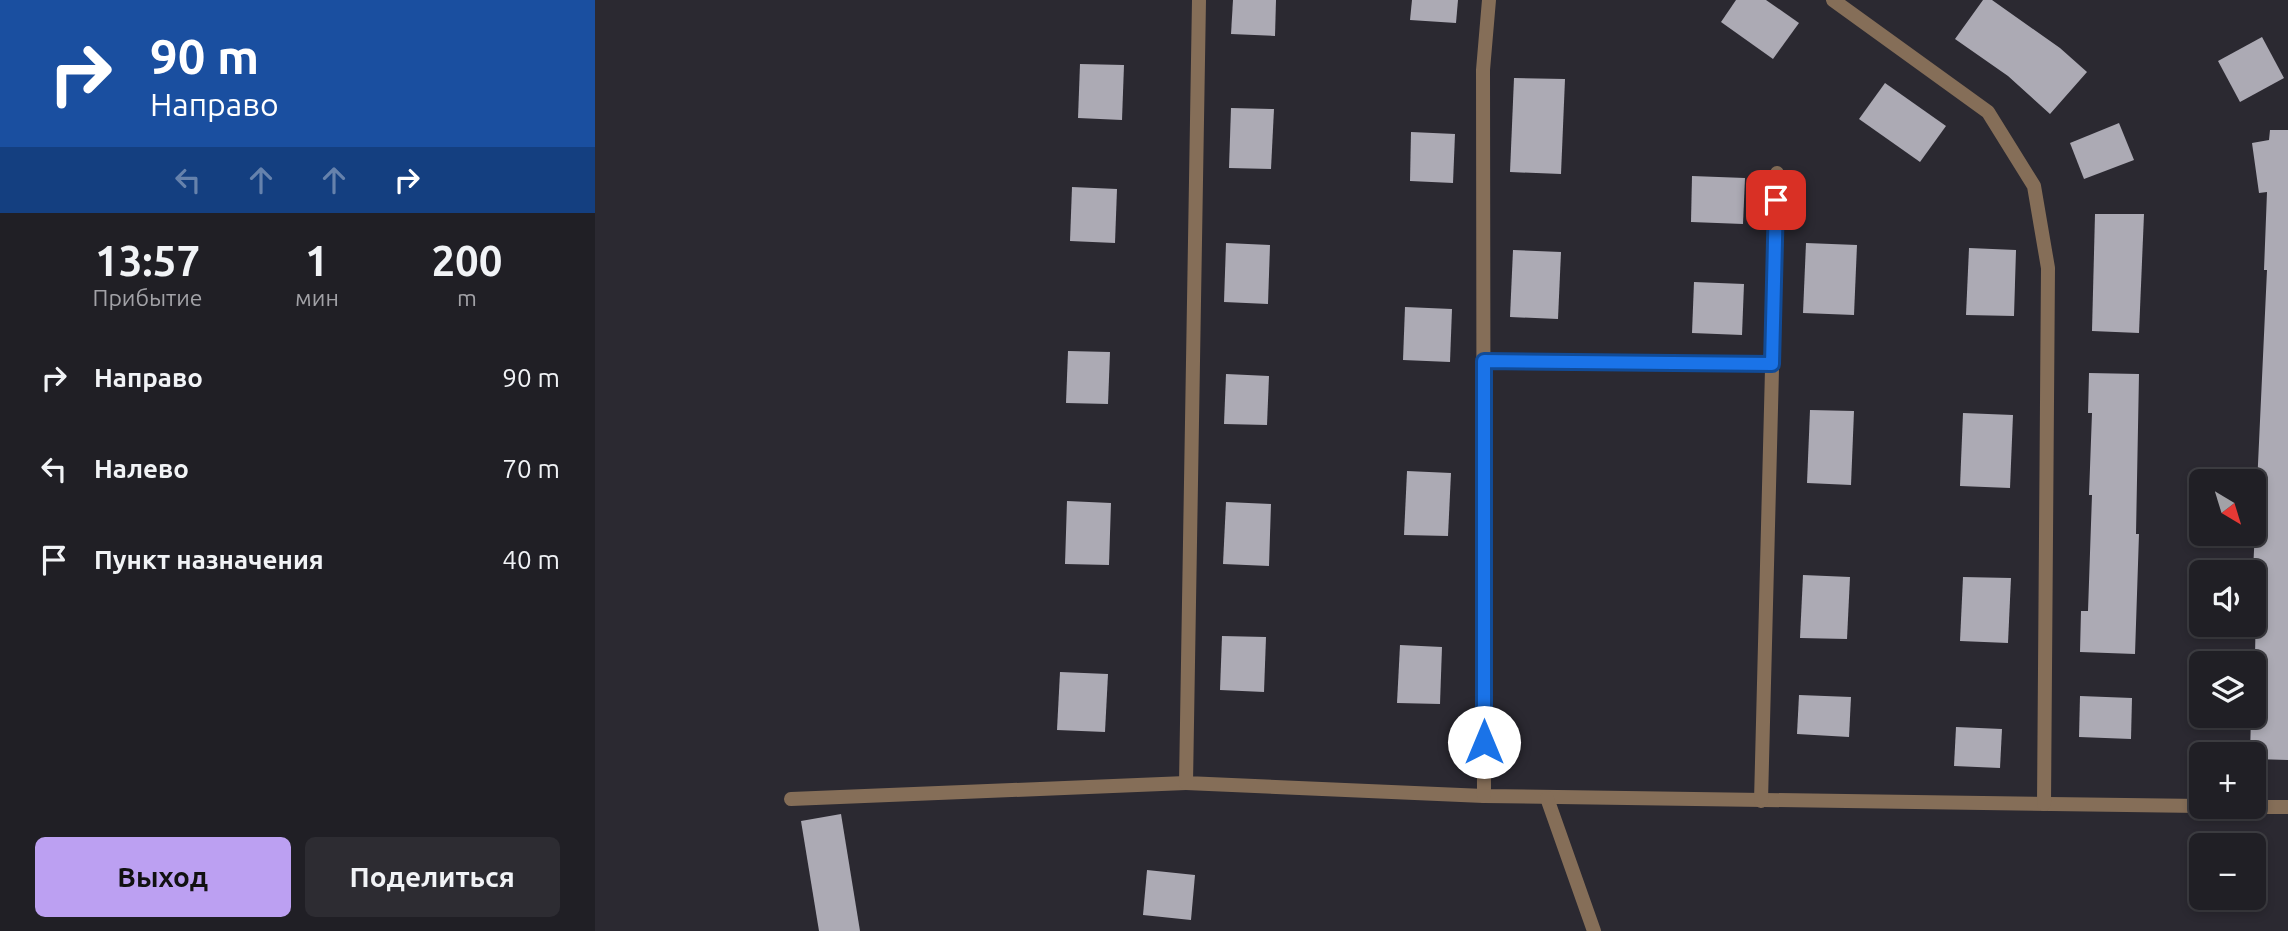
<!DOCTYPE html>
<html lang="ru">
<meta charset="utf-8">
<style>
:root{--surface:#201f25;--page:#2d2c32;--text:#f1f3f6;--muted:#a2a2a7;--line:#3d3d42;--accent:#bca0f2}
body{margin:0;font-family:Ubuntu,sans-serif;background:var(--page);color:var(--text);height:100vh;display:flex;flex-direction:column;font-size:26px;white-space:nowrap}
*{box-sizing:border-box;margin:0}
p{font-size:23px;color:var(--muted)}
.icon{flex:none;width:38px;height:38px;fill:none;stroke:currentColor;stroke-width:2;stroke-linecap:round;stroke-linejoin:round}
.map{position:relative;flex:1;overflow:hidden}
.panel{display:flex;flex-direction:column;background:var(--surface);width:595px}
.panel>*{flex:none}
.banner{background:#1a4fa0;color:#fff;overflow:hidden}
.needle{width:46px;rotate:142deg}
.tools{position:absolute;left:1594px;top:469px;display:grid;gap:14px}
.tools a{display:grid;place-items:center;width:77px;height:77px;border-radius:10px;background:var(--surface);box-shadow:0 4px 10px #0003,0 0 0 2px var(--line);font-size:35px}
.pin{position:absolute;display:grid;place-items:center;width:60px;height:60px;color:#fff;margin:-30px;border-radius:14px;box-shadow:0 4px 10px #0006}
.me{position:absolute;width:77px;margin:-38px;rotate:0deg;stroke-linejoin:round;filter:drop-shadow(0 0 5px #0008)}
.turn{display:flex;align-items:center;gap:24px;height:147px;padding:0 35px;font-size:32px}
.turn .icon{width:91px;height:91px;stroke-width:2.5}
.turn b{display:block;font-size:49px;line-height:60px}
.lanes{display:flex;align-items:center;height:66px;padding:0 35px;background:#0003;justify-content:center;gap:35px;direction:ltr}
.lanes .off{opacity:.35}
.eta{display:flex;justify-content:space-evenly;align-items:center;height:119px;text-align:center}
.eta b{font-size:42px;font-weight:700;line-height:49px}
.primary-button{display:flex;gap:14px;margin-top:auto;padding:14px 35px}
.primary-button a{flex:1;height:80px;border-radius:10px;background:var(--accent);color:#111;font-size:28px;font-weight:700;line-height:80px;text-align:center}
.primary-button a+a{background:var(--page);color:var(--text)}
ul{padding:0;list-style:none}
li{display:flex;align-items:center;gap:21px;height:91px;padding:0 35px}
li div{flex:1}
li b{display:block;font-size:26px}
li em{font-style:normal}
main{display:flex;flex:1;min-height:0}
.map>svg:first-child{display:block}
.building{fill:#acaab4}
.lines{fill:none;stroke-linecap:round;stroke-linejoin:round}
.service{stroke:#856e58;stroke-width:14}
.minor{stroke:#856e58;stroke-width:14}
.route-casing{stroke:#114b97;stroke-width:18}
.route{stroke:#1a73e8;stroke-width:12}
</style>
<main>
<section class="panel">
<div class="banner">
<div class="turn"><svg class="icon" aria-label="right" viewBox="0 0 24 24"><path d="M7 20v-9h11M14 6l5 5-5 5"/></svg><div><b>90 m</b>Направо</div></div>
<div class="lanes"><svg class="icon off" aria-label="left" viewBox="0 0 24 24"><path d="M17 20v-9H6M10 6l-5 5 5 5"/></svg><svg class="icon off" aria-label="ahead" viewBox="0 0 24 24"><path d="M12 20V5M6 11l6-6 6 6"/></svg><svg class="icon off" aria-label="ahead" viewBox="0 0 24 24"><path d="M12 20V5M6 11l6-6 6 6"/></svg><svg class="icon" aria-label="right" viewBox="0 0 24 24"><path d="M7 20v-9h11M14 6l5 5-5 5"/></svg></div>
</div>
<div class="eta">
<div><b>13:57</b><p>Прибытие</p></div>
<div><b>1</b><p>мин</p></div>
<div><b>200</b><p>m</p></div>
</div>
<ul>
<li><svg class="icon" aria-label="right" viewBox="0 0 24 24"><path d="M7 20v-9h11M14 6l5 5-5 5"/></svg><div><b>Направо</b></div><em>90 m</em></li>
<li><svg class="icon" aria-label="left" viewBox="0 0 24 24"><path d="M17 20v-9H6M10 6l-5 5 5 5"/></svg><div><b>Налево</b></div><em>70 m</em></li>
<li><svg class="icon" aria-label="arrive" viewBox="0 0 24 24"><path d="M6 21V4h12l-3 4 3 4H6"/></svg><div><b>Пункт назначения</b></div><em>40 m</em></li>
</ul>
<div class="primary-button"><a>Выход</a><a>Поделиться</a></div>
</section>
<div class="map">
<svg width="1693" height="931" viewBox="0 0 1693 931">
<rect width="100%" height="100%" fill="#2b2931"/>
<g class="building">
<polygon points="638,0 681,0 680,36 636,34"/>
<polygon points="817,0 863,0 861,23 815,20"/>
<polygon points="1141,0 1171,0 1204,23 1178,59 1126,22"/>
<polygon points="1388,0 1397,0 1465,48 1492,72 1455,114 1413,76 1360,39"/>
<polygon points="1667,37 1689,78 1645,102 1623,61"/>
<polygon points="485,64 529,65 527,120 483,118"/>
<polygon points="919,78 970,79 966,174 915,172"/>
<polygon points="1290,83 1351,126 1325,162 1264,119"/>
<polygon points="636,108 679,109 676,169 634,168"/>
<polygon points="1524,123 1539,160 1489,179 1475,143"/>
<polygon points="1675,130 1693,130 1693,760 1659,759 1659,754 1655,754 1656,716 1659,716 1661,599 1658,572 1672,270 1669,270 1672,192 1664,193 1657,143 1674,140"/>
<polygon points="816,132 860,134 858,183 815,181"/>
<polygon points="1097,176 1150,178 1148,224 1096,222"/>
<polygon points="477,187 522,189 520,243 475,241"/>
<polygon points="1500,214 1549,214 1544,333 1497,331"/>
<polygon points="631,243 675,245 673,304 629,302"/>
<polygon points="1211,243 1262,245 1259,315 1208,313"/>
<polygon points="1374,248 1421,250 1419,316 1371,315"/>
<polygon points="918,250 966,252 963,319 915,317"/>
<polygon points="1099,282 1149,284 1147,335 1097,333"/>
<polygon points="810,307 857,309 855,362 808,360"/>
<polygon points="473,351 515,352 513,404 471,403"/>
<polygon points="1494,373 1544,374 1541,534 1544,534 1540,654 1485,652 1486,611 1493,611 1497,495 1494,495 1497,413 1493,413"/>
<polygon points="631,374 674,376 672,425 629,424"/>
<polygon points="1215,410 1259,411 1256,485 1212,483"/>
<polygon points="1368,413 1418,415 1415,488 1365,486"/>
<polygon points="812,471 856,473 853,536 809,535"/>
<polygon points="472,501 516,503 514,565 470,564"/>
<polygon points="631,502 676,504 674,566 628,564"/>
<polygon points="1208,575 1255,577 1252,639 1205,638"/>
<polygon points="1368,577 1416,578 1413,643 1365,641"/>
<polygon points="627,636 671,637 669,692 625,690"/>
<polygon points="805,645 847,647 845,704 802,703"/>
<polygon points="465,672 513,674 510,732 462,730"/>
<polygon points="1204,695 1256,697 1254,737 1202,734"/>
<polygon points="1485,696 1537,698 1536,739 1484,737"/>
<polygon points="1361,727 1407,729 1405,768 1359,766"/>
<polygon points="246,814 265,931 224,931 206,821"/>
<polygon points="552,870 600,875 596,920 548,915"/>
</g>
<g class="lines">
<polyline class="service" points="196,799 591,783"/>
<g class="minor">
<polyline points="604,0 591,783 889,796 1606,806"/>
<polyline points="1238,0 1393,112 1439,186 1453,268 1449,804"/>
<polyline points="889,361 1177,364"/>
<polyline points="889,796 888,70 894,0"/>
<polyline points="952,798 999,931"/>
<polyline points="1166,801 1182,173"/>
<polyline points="1642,807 1693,807"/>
</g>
</g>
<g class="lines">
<g class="route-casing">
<polyline id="route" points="889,742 889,361 1177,364 1181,200"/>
</g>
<use href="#route" class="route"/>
</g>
</svg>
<div class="tools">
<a><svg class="needle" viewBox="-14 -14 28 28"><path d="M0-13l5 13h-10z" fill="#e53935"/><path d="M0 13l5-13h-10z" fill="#a2a2a7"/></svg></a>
<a><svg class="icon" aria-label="sound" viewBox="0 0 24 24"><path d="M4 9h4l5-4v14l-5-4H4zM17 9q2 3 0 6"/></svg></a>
<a><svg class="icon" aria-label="layers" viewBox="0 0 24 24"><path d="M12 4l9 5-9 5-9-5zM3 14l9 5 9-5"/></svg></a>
<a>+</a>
<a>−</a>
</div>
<div class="pin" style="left:1181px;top:200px;background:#d93025"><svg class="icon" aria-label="arrive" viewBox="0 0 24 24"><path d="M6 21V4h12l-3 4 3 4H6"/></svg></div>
<svg class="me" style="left:889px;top:742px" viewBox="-20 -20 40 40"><circle r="19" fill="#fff"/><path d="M0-13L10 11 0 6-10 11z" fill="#1a73e8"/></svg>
</div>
</main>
